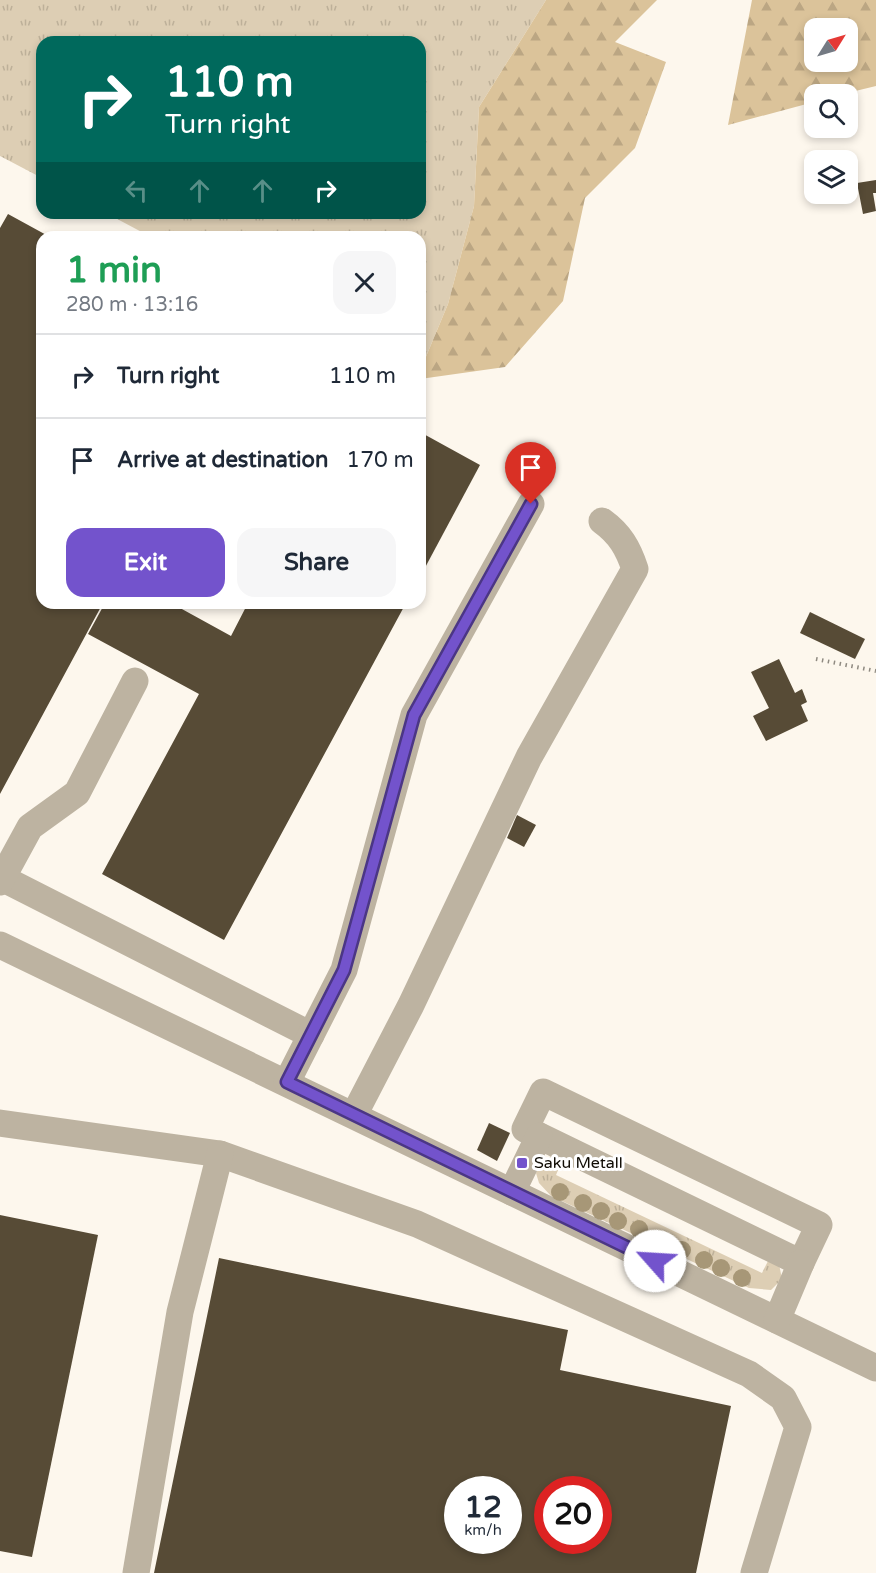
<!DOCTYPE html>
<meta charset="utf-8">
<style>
:root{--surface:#fff;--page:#f6f6f7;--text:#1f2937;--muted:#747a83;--line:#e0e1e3;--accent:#7353cc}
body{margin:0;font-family:"Varela Round",sans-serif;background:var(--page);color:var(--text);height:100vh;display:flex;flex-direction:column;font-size:22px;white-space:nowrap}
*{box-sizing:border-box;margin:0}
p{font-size:20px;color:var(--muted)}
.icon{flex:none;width:33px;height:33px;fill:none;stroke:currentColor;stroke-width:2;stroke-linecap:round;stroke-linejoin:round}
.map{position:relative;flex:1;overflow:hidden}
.sheet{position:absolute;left:36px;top:231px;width:390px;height:378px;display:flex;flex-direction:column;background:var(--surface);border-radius:18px;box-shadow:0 3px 9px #0003}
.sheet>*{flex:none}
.banner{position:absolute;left:36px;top:36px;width:390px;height:183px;border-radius:18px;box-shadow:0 3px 9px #0003;background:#00695c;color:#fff;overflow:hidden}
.needle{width:39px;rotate:53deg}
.buttons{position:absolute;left:804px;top:18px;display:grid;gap:12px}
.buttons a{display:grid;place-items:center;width:54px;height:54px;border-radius:12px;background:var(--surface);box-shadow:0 3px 9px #0003;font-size:30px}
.speed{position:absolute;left:444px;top:1476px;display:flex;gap:12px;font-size:30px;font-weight:700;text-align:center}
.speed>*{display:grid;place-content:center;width:78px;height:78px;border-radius:50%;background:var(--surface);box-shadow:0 3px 9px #0003;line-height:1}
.speed small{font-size:15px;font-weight:400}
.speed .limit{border:9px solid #d22;background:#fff;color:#111}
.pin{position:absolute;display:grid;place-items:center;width:51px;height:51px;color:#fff;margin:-62px -26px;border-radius:50% 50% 50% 0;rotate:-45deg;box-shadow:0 0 6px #0007}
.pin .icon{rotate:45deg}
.me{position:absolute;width:66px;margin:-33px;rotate:296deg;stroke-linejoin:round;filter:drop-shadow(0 0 4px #0008)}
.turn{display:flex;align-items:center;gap:21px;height:126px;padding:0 30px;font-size:27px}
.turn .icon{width:78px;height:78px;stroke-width:2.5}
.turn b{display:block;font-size:42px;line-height:51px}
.lanes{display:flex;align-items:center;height:57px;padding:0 30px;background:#0003;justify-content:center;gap:30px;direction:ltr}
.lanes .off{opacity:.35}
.round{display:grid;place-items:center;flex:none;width:63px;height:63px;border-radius:18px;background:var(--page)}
.summary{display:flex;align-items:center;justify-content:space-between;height:102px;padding:0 30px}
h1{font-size:36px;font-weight:700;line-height:45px;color:#1e9e55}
.action{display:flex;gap:12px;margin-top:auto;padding:12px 30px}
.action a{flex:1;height:69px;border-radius:18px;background:var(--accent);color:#fff;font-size:24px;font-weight:700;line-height:69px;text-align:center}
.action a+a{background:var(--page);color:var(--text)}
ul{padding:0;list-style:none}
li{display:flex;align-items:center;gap:18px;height:84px;padding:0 30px;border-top:2px solid var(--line)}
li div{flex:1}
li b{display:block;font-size:22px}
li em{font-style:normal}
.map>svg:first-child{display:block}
.grass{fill:url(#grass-tufts)}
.forest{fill:url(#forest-firs);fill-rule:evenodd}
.building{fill:#574b36;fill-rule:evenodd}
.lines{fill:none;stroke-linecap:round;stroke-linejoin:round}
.path{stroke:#8f8a81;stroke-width:4;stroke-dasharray:1.5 4.5;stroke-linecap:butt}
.minor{stroke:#bdb3a1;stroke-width:27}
.tree{fill:#a79777}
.route-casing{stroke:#4b3685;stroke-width:15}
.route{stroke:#7353cc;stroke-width:10}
.poi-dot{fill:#7353cc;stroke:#fff;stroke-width:2}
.labels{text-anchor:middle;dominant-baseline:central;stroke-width:6;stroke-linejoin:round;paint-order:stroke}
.poi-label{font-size:16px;fill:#100c04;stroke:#fff;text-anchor:start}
</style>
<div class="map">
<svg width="876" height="1573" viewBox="0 0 876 1573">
<defs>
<pattern id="grass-tufts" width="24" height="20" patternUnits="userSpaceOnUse" patternTransform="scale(1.5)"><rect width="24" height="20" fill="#ddceb4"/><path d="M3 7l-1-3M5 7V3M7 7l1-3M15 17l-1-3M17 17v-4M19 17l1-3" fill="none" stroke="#bdb099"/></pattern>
<pattern id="forest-firs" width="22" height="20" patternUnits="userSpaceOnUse" patternTransform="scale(1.5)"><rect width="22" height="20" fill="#dbc39a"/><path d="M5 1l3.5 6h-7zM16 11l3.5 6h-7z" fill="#bba683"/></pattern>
</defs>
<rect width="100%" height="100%" fill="#fdf7ed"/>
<g class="grass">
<polygon points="0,0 546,0 479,107 474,206 448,304 420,371 420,237 151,237 106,213 420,213 420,42 42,42 42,178 0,156"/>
<polygon points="554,1155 564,1156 556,1175 762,1273 771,1255 779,1264 782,1279 771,1290 749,1288 551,1196 539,1183 536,1173 542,1160"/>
</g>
<g class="forest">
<polygon points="546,0 657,0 615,42 666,62 635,148 585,198 563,301 505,367 420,379 420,371 448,304 474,206 479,107"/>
<path d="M752,0H876V86L843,94H814V102L728,125ZM814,28H848V62H814Z"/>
</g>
<g class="building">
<polygon points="876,180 876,193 873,193 876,211 863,214 857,183"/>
<polygon points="8,214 50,237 42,237 42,603 103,603 0,794 0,228"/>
<polygon points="420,432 480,465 420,577"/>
<polygon points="105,603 171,603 231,636 248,603 406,603 224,940 102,874 199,694 88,634"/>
<polygon points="810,612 865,639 855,659 800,633"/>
<polygon points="779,659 795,693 802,689 807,702 801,705 808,721 766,741 753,716 769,708 751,672"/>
<polygon points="517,815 536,825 524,847 507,838"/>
<polygon points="489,1123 510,1133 497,1161 477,1150"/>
<polygon points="0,1215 98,1235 32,1557 0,1551"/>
<path d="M219,1258L568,1330L560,1370L731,1406L696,1573H154ZM458,1490H508V1540H458ZM548,1490H598V1540H548Z"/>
</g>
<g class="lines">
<polyline class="path" points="816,659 876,671"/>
<g class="minor">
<polyline points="0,877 311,1035"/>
<polyline points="0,882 30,827 77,793 135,681"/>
<polyline points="0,945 876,1368"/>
<polyline points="287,1082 344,970 414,715 531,504"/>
<polygon points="543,1092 819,1225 801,1263 525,1129"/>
<path d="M354,1115L411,1005L529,757L635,569C628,548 620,534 602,521"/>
<polyline points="0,1123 220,1154 417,1224 749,1374 783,1398 798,1427 754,1573"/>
<polyline points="512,1192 539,1136"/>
<polyline points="777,1320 801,1263"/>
<polyline points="136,1573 180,1312 220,1154"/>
</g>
</g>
<g class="tree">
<circle cx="560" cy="1192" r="9"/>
<circle cx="583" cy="1203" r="9"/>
<circle cx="601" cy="1211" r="9"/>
<circle cx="618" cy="1221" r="9"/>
<circle cx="639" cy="1229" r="9"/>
<circle cx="658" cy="1239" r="9"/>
<circle cx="682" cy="1250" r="9"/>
<circle cx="704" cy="1260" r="9"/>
<circle cx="721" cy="1268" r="9"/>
<circle cx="742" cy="1278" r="9"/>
</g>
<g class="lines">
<g class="route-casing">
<polyline id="route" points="531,504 414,715 344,970 287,1082 655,1261"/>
</g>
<use href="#route" class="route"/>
</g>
<rect class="poi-dot" x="516" y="1157" width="12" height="12" rx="3"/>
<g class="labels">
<g class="poi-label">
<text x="534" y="1163">Saku Metall</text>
</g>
</g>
</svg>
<div class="buttons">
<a><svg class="needle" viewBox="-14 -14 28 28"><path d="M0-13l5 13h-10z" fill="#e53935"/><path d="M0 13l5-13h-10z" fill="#747a83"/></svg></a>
<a><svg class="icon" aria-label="search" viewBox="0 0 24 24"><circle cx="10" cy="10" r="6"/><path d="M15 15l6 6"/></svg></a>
<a><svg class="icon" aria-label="layers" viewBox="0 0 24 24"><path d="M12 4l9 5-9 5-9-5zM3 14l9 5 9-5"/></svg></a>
</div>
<div class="speed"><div>12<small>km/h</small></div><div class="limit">20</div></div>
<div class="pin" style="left:531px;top:504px;background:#d93025"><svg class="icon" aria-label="arrive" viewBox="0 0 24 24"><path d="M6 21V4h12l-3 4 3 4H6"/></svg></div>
<svg class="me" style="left:655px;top:1261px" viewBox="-20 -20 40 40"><circle r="19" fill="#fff"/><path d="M0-13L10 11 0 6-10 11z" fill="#7353cc"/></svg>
<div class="banner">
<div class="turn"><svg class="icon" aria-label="right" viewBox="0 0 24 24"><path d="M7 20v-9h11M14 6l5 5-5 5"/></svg><div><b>110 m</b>Turn right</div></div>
<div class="lanes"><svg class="icon off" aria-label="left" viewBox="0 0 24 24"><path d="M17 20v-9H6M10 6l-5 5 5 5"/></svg><svg class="icon off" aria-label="ahead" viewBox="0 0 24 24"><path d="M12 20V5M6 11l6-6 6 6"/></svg><svg class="icon off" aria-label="ahead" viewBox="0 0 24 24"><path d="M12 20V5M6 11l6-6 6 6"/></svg><svg class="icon" aria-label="right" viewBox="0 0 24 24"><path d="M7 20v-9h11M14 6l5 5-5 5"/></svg></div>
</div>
<section class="sheet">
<div class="summary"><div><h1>1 min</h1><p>280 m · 13:16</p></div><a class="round"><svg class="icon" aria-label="close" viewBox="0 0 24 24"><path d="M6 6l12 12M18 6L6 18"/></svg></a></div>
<ul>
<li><svg class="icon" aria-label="right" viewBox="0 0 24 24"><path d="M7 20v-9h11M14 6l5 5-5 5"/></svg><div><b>Turn right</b></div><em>110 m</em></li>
<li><svg class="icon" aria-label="arrive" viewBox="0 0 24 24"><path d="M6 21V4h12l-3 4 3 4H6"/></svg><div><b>Arrive at destination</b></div><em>170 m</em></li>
</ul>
<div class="action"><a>Exit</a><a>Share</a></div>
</section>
</div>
